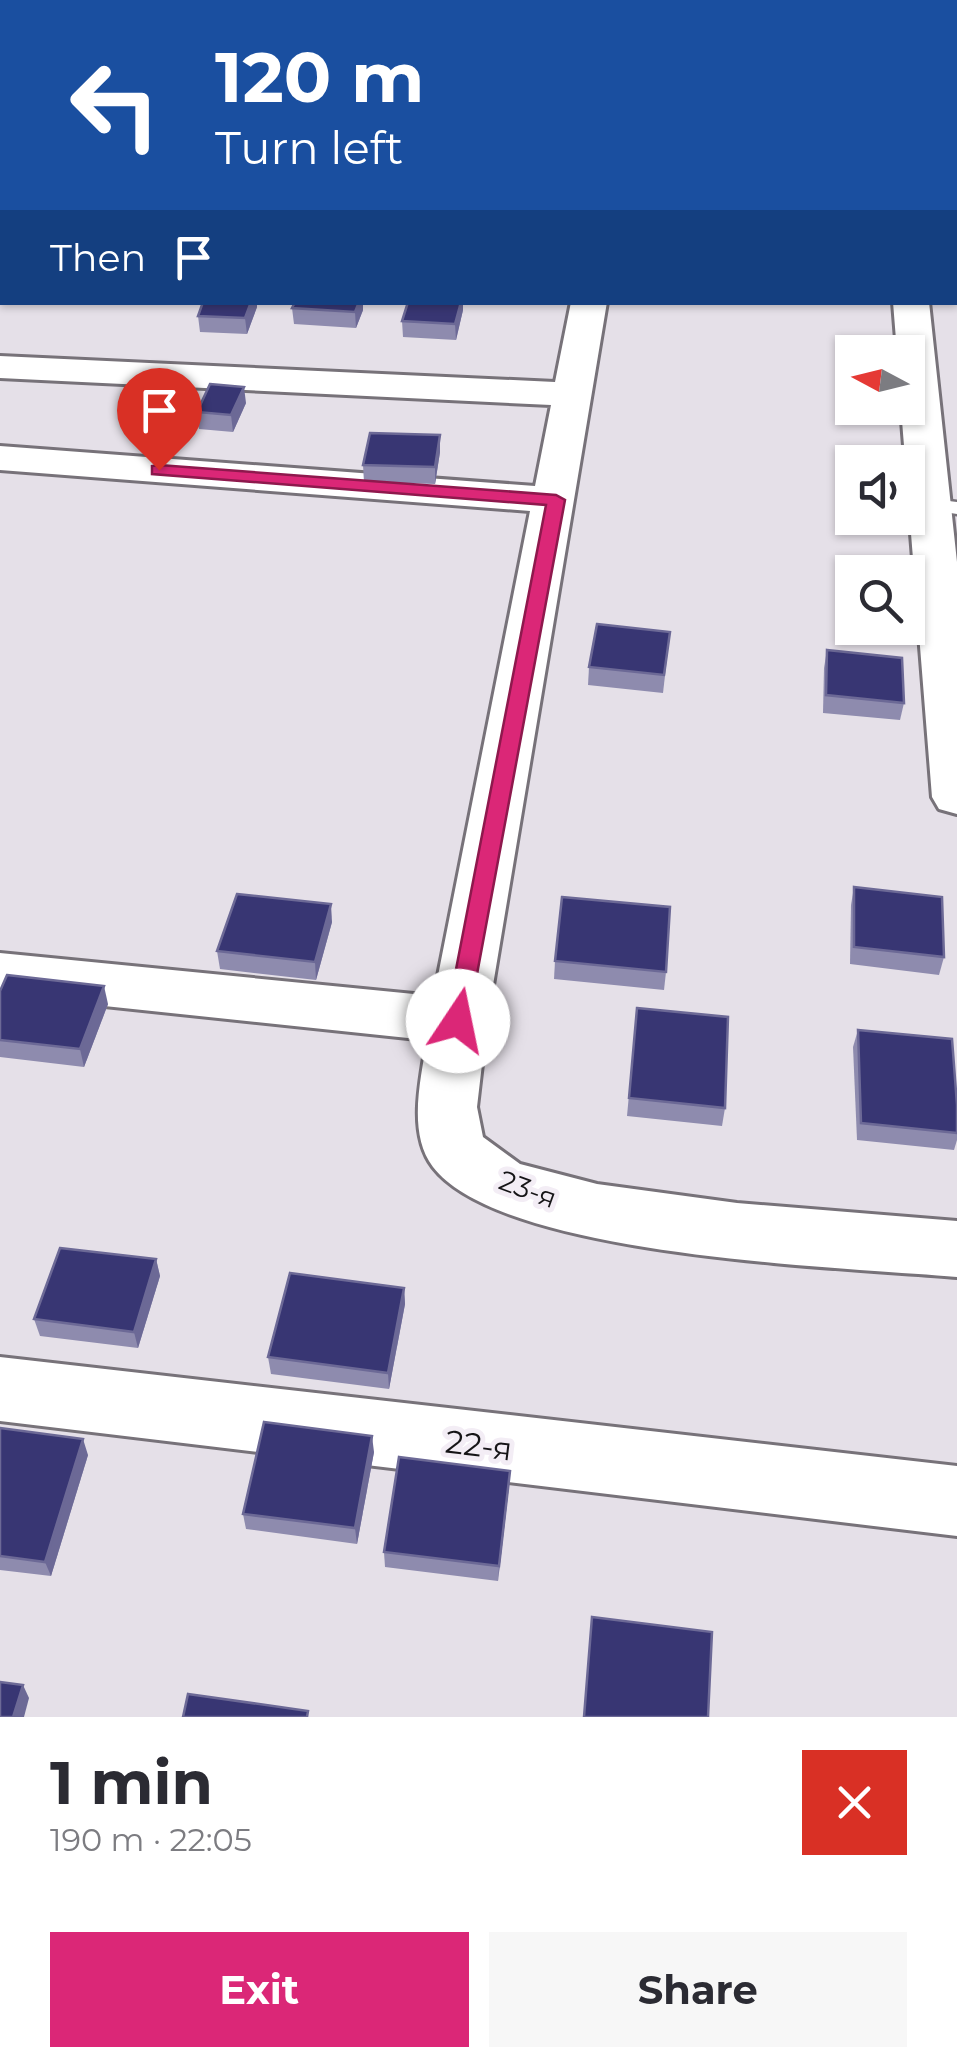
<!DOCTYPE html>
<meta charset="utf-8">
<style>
:root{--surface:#fff;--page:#f7f7f7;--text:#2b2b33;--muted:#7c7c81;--accent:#db2777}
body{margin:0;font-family:Montserrat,sans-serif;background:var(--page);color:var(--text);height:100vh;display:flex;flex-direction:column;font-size:38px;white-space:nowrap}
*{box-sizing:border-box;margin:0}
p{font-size:32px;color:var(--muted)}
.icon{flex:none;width:55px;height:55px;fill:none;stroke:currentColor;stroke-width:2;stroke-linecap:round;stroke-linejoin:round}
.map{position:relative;height:1717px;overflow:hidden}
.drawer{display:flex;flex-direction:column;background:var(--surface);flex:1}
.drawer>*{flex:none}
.guide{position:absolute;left:0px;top:0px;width:958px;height:305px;box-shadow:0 2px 8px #0004;background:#1a4fa0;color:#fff;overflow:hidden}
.needle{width:65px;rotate:277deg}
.fabs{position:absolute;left:835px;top:335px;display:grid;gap:20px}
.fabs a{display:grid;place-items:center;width:90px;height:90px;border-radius:0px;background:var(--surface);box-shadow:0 2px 8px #0004;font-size:50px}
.pin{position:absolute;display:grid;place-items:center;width:85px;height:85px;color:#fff;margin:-102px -42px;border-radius:50% 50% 50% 0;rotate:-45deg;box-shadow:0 0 10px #0007}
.pin .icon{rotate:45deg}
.me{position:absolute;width:110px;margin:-55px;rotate:11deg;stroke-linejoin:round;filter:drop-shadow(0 0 8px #0008)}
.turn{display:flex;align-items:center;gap:35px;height:210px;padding:0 50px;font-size:45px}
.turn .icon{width:130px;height:130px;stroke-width:2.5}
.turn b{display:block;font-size:70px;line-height:85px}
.then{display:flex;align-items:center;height:95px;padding:0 50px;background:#0003;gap:20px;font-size:38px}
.round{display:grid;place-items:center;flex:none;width:105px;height:105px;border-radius:0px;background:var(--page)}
.headline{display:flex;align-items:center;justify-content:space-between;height:170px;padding:0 50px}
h1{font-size:60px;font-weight:700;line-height:75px}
.action{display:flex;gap:20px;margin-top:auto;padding:20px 50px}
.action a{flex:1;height:115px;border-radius:0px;background:var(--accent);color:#fff;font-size:40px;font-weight:700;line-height:115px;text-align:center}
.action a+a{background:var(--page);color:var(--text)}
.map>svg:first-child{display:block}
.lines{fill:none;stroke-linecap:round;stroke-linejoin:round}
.service-casing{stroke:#777279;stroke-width:5}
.minor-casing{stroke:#777279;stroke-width:6}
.service{fill:#fff;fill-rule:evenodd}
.minor{fill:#fff;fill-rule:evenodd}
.wall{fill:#8e8bae}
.shaded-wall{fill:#6c6996}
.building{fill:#383673;stroke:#6c6996;stroke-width:2.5}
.route{fill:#db2777;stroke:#8e194d;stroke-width:2.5}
.labels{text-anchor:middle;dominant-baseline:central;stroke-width:10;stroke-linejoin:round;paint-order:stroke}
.street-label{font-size:28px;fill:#151416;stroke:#f3edf5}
.near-street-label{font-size:32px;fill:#151416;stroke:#f3edf5}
</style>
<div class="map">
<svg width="957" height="1717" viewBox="0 0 957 1717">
<rect width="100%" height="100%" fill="#e5e0e8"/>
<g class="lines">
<g class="service-casing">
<g id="service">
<rect x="955" y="88" width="2" height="8"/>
<polygon points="932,499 957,502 957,514 925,509 922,505"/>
</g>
</g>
<g class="minor-casing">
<g id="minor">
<polygon points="270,0 352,0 353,2 271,2"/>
<rect x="623" y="0" width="26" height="2"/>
<rect x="876" y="0" width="26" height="2"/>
<rect x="0" y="78" width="2" height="18"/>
<rect x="0" y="203" width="2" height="20"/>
<path d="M571,302H607L487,1021L477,1107L483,1137L520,1164L597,1184L737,1203L957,1221V1277C843,1267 502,1257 433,1167C407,1133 421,1078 427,1040L0,995V953L434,996L530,511L0,470V446L535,486L551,405L0,378V356L555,382Z"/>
<polygon points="893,302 929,302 957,562 957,814 939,809 932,797 901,408 908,408 908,352 897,352"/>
<polygon points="0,1357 957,1466 957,1536 0,1421"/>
</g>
</g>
<use href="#service" class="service"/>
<use href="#minor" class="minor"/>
</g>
<g class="wall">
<rect x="672" y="0" width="96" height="2"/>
<polygon points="2,47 2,68 0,67 0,50"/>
<rect x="0" y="89" width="2" height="32"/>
<polygon points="203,302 257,302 257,307 247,334 200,332 198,316"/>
<polygon points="295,302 363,302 363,310 356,328 294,324 292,308"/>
<polygon points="463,310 456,340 403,337 402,321"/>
<polygon points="246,403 233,432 199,429 197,412"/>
<polygon points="440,452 435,484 364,482 363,465"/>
<polygon points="670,632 663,693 588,685 589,667"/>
<polygon points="827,650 904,703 900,720 823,713 824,668"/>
<polygon points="854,887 944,957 939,975 850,964 851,905"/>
<polygon points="332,922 316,980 220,969 217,951"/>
<polygon points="555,961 666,972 664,990 554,979"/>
<polygon points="0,991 108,1004 84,1067 0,1057"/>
<polygon points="637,1008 725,1108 722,1126 627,1116"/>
<polygon points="858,1030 957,1105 957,1140 954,1150 857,1140 853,1047"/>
<polygon points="156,1259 160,1276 138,1348 40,1336 34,1319"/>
<polygon points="404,1288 405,1304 389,1389 271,1374 268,1357"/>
<polygon points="0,1428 88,1455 51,1576 0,1570"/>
<polygon points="374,1452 357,1544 246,1529 243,1514"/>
<polygon points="509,1486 498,1581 385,1567 384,1552"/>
</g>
<g class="shaded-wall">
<polygon points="251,302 257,302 257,307 247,334 245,318"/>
<polygon points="359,302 363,302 363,310 356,328 355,312"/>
<polygon points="461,302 463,302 463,310 456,340 455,324"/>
<polygon points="244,387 246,403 233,432 231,415"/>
<polygon points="440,435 440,452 435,484 435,467"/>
<polygon points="331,904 332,922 316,980 315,962"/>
<polygon points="104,986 108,1004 84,1067 80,1049"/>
<polygon points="156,1259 160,1276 138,1348 134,1332"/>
<polygon points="404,1288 405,1304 389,1389 388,1373"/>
<polygon points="372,1436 374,1452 357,1544 355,1528"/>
<polygon points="83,1439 88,1455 51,1576 45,1562"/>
<polygon points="510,1471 509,1486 498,1581 499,1566"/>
<polygon points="23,1685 29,1698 24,1717 13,1717"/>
</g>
<g class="building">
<polygon points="97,0 143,0 142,2"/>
<polygon points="343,0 387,2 342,2"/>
<polygon points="0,89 2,89 2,107 0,106"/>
<polygon points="203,302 251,302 245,318 198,316"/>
<polygon points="295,302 359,302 355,312 292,308"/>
<polygon points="408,302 461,302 455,324 402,321"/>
<polygon points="210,384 244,387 231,415 197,412"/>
<polygon points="370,433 440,435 435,467 363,465"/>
<polygon points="597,624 670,632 664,675 589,667"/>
<polygon points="827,650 902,658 904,703 826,695"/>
<polygon points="854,887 942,897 944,957 854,947"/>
<polygon points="237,894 331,904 315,962 217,951"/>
<polygon points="562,897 670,907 666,972 555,961"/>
<polygon points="7,975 104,986 80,1049 0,1040 0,991"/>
<polygon points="637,1008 728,1017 725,1108 629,1098"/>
<polygon points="858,1030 952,1039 957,1105 957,1133 861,1123"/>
<polygon points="60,1248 156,1259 134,1332 34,1319"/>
<polygon points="290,1273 404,1288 388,1373 268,1357"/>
<polygon points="264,1422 372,1436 355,1528 243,1514"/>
<polygon points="0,1428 83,1439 45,1562 0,1556"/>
<polygon points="399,1457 510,1471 499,1566 384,1552"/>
<polygon points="592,1617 712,1632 708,1717 584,1717"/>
<polygon points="0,1682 23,1685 13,1717 0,1717"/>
<polygon points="188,1694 308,1711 307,1717 183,1717"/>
</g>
<polygon class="route" points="159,465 556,495 565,500 467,1028 450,1028 446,1021 546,505 152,474 152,466"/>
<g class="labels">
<g class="street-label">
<text transform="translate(528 1189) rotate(20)">23-я</text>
</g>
<g class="near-street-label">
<text transform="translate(479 1445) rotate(7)">22-я</text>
</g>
</g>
</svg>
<div class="fabs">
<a><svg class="needle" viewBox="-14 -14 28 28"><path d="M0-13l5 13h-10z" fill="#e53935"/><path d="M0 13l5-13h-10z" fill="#7c7c81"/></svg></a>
<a><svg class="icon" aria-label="sound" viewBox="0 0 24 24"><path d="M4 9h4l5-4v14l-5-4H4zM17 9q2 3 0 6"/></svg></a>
<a><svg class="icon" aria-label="search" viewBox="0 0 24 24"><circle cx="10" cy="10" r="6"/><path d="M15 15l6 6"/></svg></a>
</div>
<div class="pin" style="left:159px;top:470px;background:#d93025"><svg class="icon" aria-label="arrive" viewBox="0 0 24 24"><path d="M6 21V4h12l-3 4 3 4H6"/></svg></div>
<svg class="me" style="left:458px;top:1021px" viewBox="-20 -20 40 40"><circle r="19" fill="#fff"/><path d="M0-13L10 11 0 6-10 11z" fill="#db2777"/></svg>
<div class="guide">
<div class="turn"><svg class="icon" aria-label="left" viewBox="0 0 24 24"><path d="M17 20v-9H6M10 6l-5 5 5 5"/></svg><div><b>120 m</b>Turn left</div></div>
<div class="then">Then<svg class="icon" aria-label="arrive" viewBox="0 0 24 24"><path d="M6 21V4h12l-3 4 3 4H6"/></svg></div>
</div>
</div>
<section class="drawer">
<div class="headline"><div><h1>1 min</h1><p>190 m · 22:05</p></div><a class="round" style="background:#d93025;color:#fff"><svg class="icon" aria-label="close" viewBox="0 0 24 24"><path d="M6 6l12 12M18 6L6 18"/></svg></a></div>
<div class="action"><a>Exit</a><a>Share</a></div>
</section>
